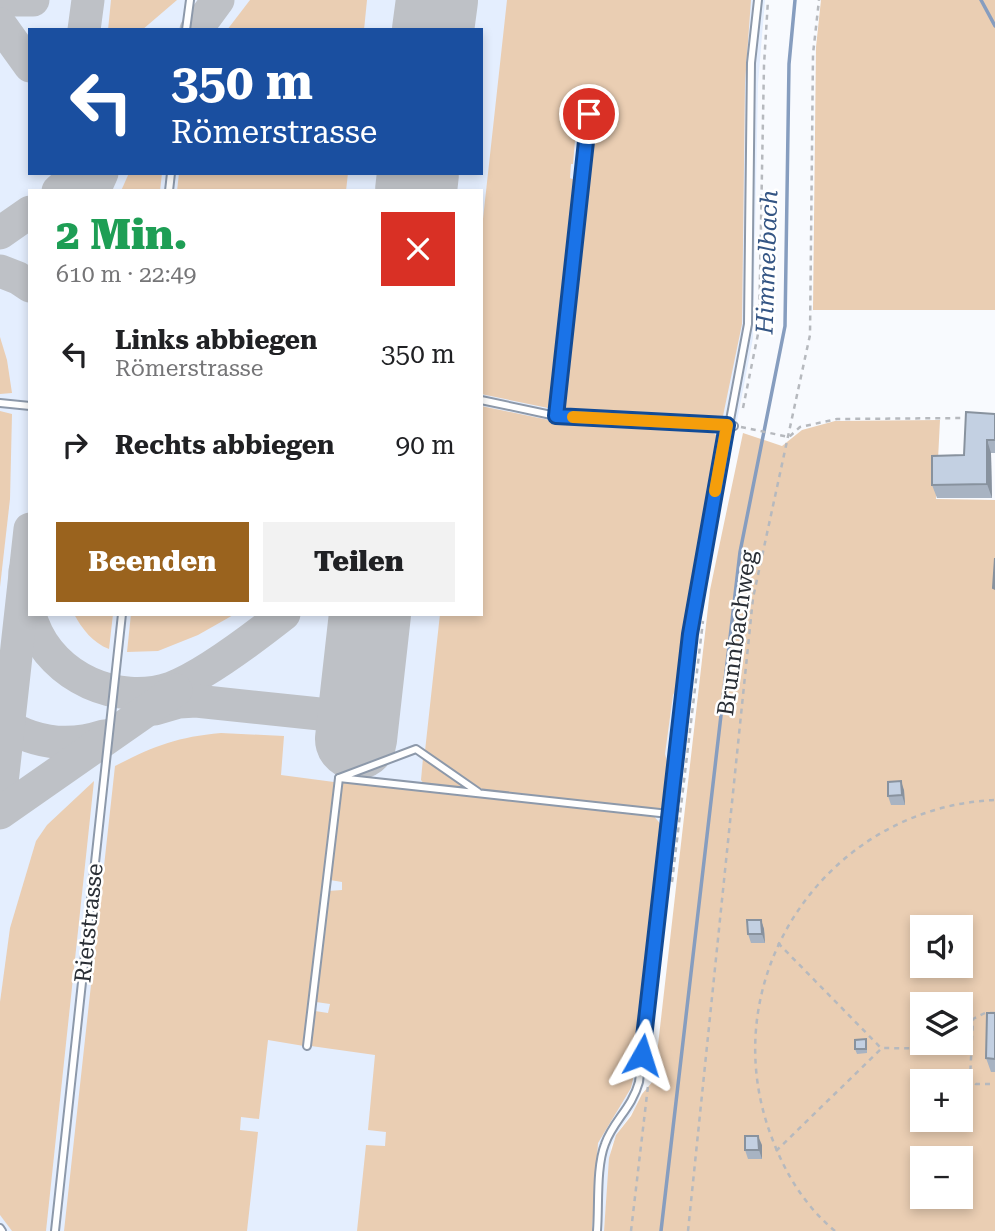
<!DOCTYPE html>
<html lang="de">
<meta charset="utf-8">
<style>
:root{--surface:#fff;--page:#f2f2f2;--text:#202124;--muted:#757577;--accent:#9a631e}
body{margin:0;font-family:"Roboto Serif",serif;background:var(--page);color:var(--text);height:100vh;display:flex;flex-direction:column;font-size:26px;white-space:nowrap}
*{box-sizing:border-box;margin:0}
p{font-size:23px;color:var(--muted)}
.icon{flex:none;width:38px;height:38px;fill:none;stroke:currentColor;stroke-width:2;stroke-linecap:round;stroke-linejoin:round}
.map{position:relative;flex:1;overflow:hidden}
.sheet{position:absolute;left:28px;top:189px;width:455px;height:427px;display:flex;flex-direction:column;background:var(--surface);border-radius:0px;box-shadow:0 4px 10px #0003}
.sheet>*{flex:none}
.top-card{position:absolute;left:28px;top:28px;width:455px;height:147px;border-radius:0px;box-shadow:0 4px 10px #0003;background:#1a4fa0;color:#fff;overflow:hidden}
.buttons{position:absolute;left:910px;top:915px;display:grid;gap:14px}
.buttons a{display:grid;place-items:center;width:63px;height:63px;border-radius:0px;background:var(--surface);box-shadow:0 4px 10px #0003;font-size:35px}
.pin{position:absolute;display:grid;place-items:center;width:60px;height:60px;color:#fff;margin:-30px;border:4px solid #fff;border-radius:50%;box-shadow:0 2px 7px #0007}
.me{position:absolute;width:77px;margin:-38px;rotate:6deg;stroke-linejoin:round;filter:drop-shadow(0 0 5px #0008)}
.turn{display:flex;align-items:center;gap:24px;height:147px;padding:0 28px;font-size:32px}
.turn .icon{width:91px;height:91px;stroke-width:2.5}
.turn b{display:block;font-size:49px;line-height:60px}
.round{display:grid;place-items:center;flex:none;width:74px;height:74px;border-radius:0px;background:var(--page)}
.overview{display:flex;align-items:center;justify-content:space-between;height:119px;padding:0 28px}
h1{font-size:42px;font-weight:800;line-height:52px;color:#1e9e55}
.cta{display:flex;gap:14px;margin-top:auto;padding:14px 28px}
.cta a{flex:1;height:80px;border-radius:0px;background:var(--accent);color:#fff;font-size:28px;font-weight:800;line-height:80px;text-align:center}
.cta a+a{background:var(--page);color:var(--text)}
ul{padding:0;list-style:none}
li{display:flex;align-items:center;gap:21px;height:91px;padding:0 28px}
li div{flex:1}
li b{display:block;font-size:26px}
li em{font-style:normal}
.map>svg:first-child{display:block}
.built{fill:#e4eefe;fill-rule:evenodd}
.green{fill:#eaceb3;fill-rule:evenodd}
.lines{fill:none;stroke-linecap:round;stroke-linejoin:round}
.stream{stroke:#869dbf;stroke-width:3.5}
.taxiway{stroke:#bec1c6;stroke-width:33}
.runway{stroke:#bec1c6;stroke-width:82}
.service-casing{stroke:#8d99aa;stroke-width:10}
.path{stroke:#b6b9be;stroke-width:2.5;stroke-dasharray:5 5;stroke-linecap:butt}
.service{stroke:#fff;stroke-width:6}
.wall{fill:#a8b3c2}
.shaded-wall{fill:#88929e}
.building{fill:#c3d0e2;stroke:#88929e;stroke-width:2}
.route-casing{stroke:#114b97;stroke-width:18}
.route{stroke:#1a73e8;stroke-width:12}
.slow{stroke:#f59e0b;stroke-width:12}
.labels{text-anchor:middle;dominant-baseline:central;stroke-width:5;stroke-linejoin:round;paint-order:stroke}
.street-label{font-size:23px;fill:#2a2f36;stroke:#fff}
.water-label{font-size:24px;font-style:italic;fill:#345584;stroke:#fff}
</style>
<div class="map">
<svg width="995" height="1231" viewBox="0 0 995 1231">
<rect width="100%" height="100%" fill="#f8fafe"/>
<path class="built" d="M0,0H765L758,84L753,338L700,612L644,1085L635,1108L618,1132L611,1147L604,1231H0ZM30,30H481V173H30ZM30,191H481V614H30Z"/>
<g class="green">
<polygon points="111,0 177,0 142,30 108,30"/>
<polygon points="250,0 367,0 364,30 227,30"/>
<polygon points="507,0 751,0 745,83 742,324 723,416 716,420 562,410 560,403 592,107 578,105 573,164 571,164 570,178 577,181 553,409 481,394 481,237"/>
<polygon points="821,0 995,0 995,310 813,310 816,47"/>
<polygon points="129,173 162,173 160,191 121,191"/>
<polygon points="179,173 348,173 346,191 177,191"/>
<polygon points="0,337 7,360 12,393 0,394"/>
<polygon points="481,406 568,424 710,431 719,437 686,614 679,684 673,695 665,754 669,768 665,807 657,810 489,791 476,787 425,751 440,614 481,614"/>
<polygon points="0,411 12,414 10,499 0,587"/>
<path d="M940,420L936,499L995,500V1231H604L609,1158L616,1135L631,1116L642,1094L654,1080L710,590L743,433L782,446L802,430L835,421ZM922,928H961V966H922ZM922,1004H961V1043H922ZM922,1082H961V1120H922ZM922,1158H961V1197H922Z"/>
<path d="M74,614H113L109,649C93,643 82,629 74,614Z"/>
<polygon points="131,614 235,614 198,635 158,651 127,652"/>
<path d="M221,733L284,736L281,775L334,782L304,1046L268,1040L259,1119L241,1117L240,1130L258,1132L247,1231H64L115,766C154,746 177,737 221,733Z"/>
<polygon points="423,758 468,789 424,784 421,780"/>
<polygon points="94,781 46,1231 12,1231 0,1215 0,1002 10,928 36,841 47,825"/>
<polygon points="341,782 653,815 663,827 635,1070 631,1088 598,1143 592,1231 357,1231 366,1145 385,1146 386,1132 368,1130 375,1055 311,1046 315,1011 328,1013 330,1004 316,1002 328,891 342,890 342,882 330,880"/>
</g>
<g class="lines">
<g class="stream">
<polyline points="981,0 995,26"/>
<polyline points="661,1231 740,552 785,326 789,64 795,0"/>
</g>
<g class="taxiway">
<polyline points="10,0 33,0"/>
<polyline points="0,24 30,66"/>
<polyline points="84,30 88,0"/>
<polyline points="196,30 218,0"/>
<polyline points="58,191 78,173"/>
<polyline points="94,191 102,173"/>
<polyline points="0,233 30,212"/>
<polyline points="0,271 18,278 30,286"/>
<path d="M25,571C25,590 26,607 33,624C53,678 118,706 171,688C204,676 256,636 284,614"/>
<polyline points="155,709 179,702 196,701 358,718"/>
<path d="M0,721C32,743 67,748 104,736"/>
<polyline points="0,801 30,529"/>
<polyline points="0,813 176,690"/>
</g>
<g class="runway">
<polyline points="433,30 437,0"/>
<polyline points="416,191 418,173"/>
<polyline points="356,739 370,614"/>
</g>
<g class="service-casing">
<g id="service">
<polyline points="186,30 190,0"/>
<polyline points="169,191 171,173"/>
<polyline points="481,400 556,416 734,426"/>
<polyline points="0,403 30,406"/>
<polyline points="556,416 589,114 581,113"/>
<polyline points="478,792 416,749 339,778 669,814"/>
<polyline points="307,1046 339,778"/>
<polyline points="0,1228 2,1231"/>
<polyline points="55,1231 122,614"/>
<path d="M597,1231C599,1205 596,1167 605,1144C613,1121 632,1108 639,1082L690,634L748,324L751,63L758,0"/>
</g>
</g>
<g class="path">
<polyline points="743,408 759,329 764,65 768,0"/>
<polyline points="741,427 789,437 800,427 837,419 967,418"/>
<polyline points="672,882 703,621"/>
<polyline points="778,943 881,1048"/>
<polyline points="995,1013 985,1013 973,1019 970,1078 976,1084 995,1084"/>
<polyline points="776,1151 882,1048 971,1049"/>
<polyline points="631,1231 648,1086"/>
<polyline points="688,1231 753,598 810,335 813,54 819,0"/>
<path d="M835,1231C801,1203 780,1164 767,1124C717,968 832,807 995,800"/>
</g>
<use href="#service" class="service"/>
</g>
<g class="wall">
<polygon points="995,414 995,453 991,453 992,498 937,498 932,485 964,455"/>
<polygon points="904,790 905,805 891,805 888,796"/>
<polygon points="761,920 764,929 765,943 751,943 748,934"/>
<polygon points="995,1013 995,1072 991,1072 986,1058"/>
<polygon points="866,1039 867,1044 867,1053 857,1054 855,1049"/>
<polygon points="762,1145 762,1159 748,1159 745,1150"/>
</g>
<g class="shaded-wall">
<polygon points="987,440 991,453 992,498 987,484"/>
<polygon points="901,781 904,790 905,805 902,795"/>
<polygon points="761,920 764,929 765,943 762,934"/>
<polygon points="758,1136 762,1145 762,1159 759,1150"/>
</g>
<g class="building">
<polygon points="966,412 995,414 995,440 987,440 987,484 932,485 932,456 964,455"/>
<polygon points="995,558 995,589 993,588"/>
<polygon points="901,781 902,795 888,796 888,782"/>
<polygon points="747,920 761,920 762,934 748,934"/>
<polygon points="987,1013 995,1013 995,1059 986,1058"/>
<polygon points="866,1039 866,1049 855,1049 855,1040"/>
<polygon points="745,1136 758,1136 759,1150 745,1150"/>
</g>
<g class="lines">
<g class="route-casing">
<polyline id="route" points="589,114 556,416 727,425 690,634 642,1055"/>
</g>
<use href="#route" class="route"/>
<polyline class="slow" points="573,417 727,425 715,491"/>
</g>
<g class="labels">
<g class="street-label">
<text transform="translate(737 633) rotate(-82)">Brunnbachweg</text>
<text transform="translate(89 923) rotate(-84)">Rietstrasse</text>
</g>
<g class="water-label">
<text transform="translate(767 262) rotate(-88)">Himmelbach</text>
</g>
</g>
</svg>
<div class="buttons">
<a><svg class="icon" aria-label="sound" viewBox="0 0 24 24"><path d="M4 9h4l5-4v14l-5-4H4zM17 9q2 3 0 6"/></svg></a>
<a><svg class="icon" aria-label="layers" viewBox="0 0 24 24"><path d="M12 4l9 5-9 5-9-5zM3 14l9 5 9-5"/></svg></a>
<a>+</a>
<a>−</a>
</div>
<div class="pin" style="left:589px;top:114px;background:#d93025"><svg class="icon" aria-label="arrive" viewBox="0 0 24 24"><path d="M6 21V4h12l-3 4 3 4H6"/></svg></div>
<svg class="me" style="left:642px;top:1055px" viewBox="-20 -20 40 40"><path d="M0-17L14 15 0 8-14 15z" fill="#1a73e8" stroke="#fff" stroke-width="4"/></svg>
<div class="top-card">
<div class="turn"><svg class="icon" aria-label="left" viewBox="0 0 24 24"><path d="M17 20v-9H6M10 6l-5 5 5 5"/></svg><div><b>350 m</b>Römerstrasse</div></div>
</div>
<section class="sheet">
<div class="overview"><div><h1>2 Min.</h1><p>610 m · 22:49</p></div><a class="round" style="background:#d93025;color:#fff"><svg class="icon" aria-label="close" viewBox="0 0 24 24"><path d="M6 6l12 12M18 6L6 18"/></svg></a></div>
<ul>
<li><svg class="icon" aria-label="left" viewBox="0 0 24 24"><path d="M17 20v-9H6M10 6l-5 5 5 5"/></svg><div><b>Links abbiegen</b><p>Römerstrasse</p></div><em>350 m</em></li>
<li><svg class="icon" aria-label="right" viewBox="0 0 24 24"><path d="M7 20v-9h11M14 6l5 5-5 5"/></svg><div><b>Rechts abbiegen</b></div><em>90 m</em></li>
</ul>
<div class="cta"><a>Beenden</a><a>Teilen</a></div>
</section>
</div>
